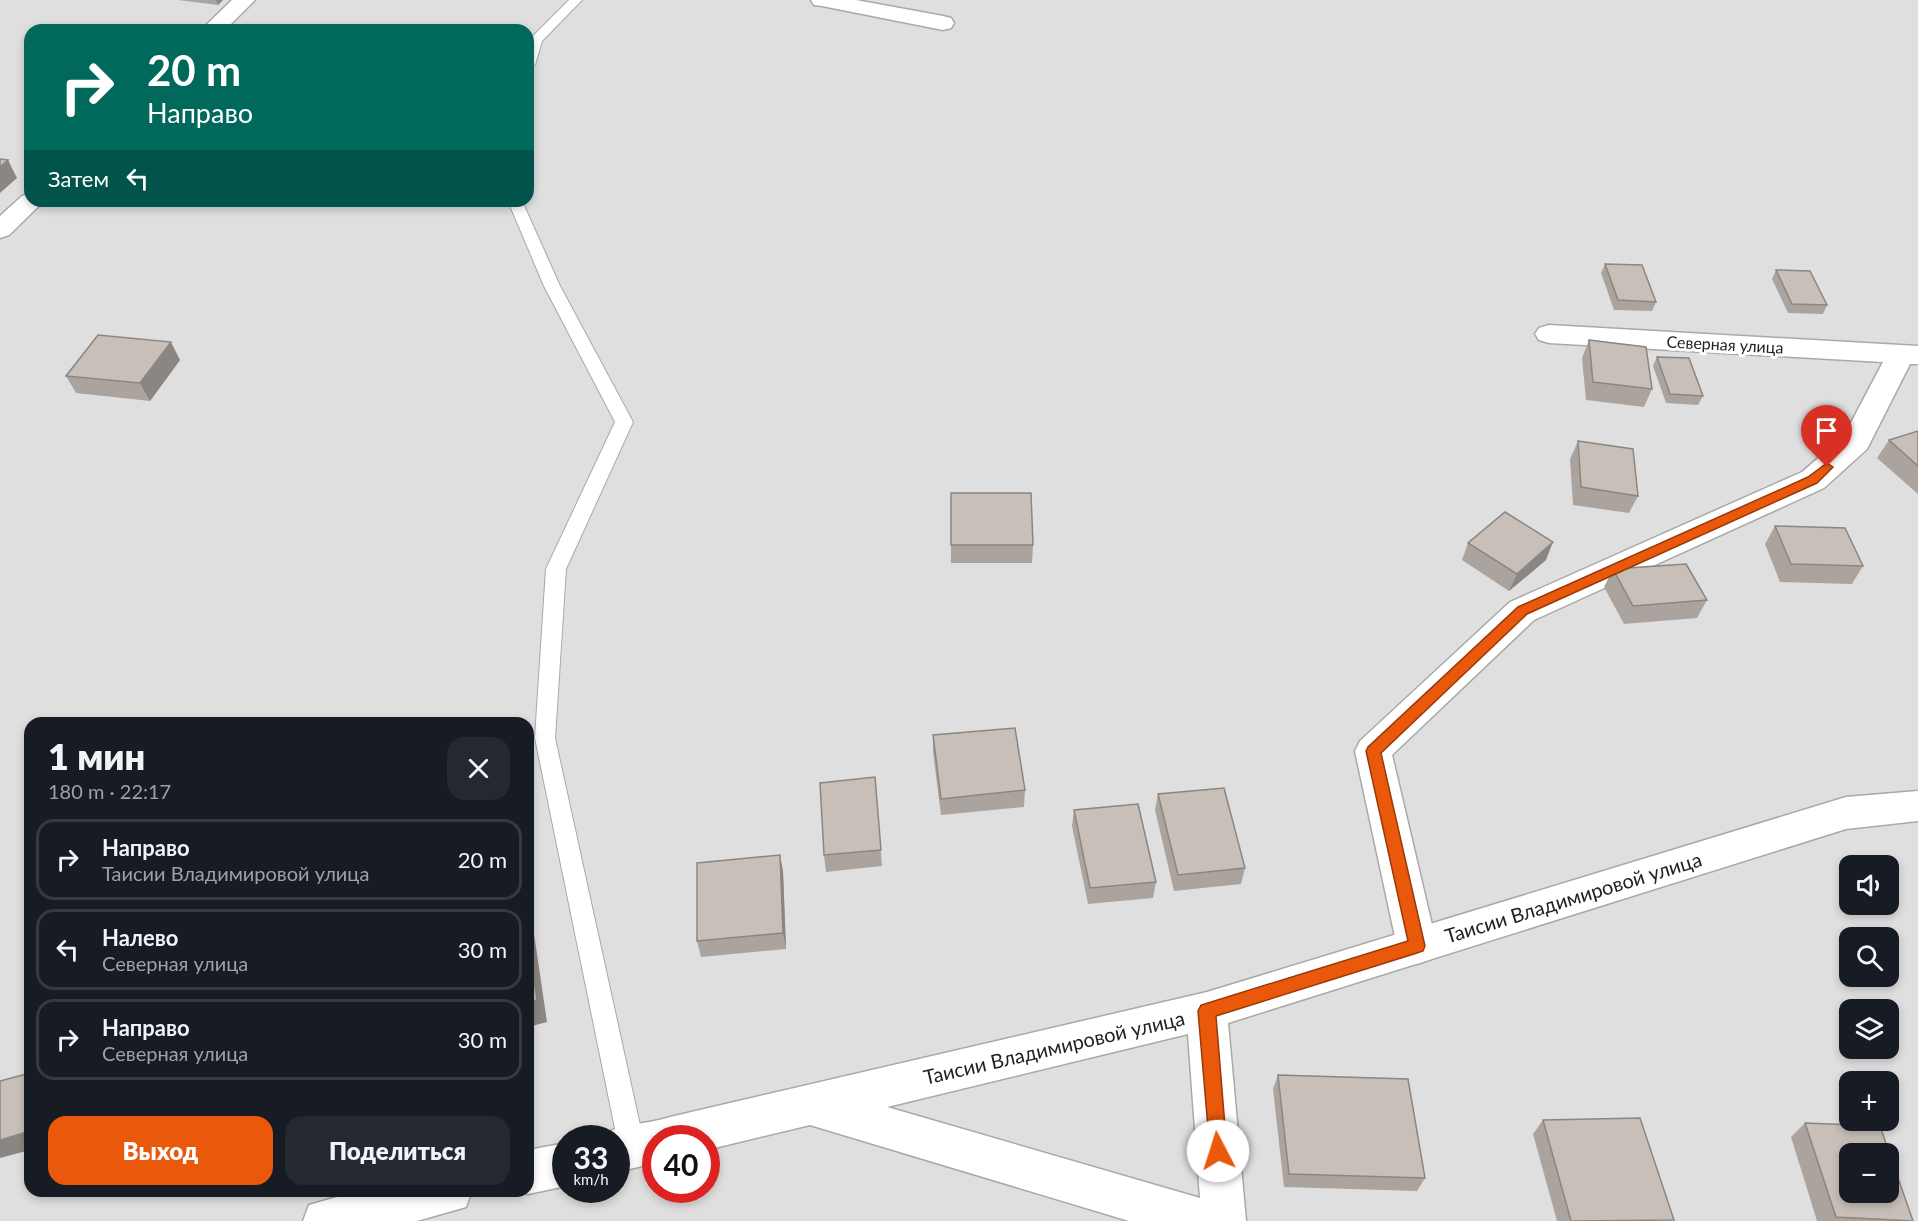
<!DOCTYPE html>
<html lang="ru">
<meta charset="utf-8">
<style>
:root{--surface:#171b24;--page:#242831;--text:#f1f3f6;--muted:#9ea1a6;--line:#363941;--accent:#ea580c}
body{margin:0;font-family:Lato,sans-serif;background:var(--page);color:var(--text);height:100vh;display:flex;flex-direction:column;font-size:22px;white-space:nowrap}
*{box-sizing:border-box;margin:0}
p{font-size:20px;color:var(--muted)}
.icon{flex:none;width:33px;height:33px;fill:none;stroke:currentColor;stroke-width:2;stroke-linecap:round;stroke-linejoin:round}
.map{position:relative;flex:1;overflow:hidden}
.sheet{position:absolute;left:24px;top:717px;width:510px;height:480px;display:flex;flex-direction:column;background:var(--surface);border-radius:18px;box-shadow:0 3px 9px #0003}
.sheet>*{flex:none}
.hud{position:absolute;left:24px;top:24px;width:510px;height:183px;border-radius:18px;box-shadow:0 3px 9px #0003;background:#00695c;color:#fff;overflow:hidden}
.buttons{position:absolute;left:1839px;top:855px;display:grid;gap:12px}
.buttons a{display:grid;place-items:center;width:60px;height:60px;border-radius:12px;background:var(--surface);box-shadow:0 3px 9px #0003;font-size:30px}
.speed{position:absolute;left:552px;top:1125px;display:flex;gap:12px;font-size:30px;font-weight:700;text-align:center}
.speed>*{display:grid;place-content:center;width:78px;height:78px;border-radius:50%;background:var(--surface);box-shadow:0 3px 9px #0003;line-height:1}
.speed small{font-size:15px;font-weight:400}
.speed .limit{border:9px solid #d22;background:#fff;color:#111}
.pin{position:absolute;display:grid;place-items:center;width:51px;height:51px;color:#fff;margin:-62px -26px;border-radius:50% 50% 50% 0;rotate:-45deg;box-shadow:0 0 6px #0007}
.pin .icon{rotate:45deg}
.me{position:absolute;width:66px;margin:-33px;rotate:355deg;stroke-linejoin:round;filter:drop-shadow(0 0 4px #0008)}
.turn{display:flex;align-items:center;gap:21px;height:126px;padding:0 24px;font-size:27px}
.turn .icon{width:78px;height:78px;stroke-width:2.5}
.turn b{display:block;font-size:42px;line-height:51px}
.then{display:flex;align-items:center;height:57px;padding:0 24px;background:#0003;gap:12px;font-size:22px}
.round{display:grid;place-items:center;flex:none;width:63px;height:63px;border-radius:18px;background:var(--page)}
.headline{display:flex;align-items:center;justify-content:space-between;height:102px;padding:0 24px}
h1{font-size:36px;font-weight:800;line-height:45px}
.action{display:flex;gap:12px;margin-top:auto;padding:12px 24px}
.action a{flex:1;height:69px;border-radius:18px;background:var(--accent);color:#fff;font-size:24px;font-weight:800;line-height:69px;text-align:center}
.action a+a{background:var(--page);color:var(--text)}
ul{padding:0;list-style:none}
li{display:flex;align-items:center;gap:18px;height:81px;margin:0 12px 9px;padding:0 12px;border:3px solid var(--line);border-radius:18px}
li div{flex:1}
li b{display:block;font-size:22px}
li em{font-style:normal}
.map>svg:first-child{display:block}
.residential{fill:#e0dfdf;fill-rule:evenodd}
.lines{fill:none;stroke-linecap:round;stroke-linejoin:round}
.service-casing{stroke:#a9a9a9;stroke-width:2}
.minor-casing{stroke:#a9a9a9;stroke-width:3}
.tertiary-casing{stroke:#a9a9a9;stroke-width:3}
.service{fill:#fff;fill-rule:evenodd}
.minor{fill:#fff;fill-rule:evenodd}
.tertiary{fill:#fff;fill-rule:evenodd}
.wall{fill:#aba49e}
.shaded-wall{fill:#8b8681}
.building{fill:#c7bfb8;stroke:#8b8681;stroke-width:1.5;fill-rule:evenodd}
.route{fill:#ea580c;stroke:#983908;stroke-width:1.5}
.labels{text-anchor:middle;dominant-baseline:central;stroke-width:6;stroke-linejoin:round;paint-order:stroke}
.street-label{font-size:16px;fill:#222;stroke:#fff}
.near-street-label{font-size:20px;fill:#222;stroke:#fff}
</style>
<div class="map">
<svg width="1918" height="1221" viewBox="0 0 1918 1221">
<rect width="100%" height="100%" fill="#f2efe9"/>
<path class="residential" d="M0,0H1918V1221H0ZM30,30H528V201H30ZM30,723H528V1191H30ZM1850,866H1888V904H1850ZM1850,938H1888V976H1850ZM1850,1010H1888V1048H1850ZM1850,1082H1888V1120H1850ZM566,1138H616V1190H566ZM656,1138H706V1190H656ZM1850,1154H1888V1192H1850Z"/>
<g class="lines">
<g class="service-casing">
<g id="service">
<polygon points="569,0 582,0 542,41 535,65 528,69 529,40"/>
<polygon points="508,201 522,201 560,286 633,422 566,569 555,738 645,1148 641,1157 632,1161 623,1157 619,1148 535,738 546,569 615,422 544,286"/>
</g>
</g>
<g class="minor-casing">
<g id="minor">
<polygon points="232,0 255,0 225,30 201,30"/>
<polygon points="811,0 856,0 943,16 951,18 954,23 951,28 943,30 822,6 814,5"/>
<polygon points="30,194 30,201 44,201 9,235 0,238 0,216 22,196"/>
<polygon points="1549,325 1918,346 1918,364 1910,364 1867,449 1824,488 1534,620 1392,755 1437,946 1431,959 1417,964 1403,959 1397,946 1355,751 1360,741 1510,602 1802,472 1844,436 1883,362 1549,343 1539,340 1535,334 1539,328"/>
</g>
</g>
<g class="tertiary-casing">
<g id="tertiary">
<path d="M1918,791V821L1846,829L1228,1023L1246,1221H1129L810,1125L706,1150V1138H656V1163L616,1172V1138H600C613,1124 651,1124 670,1117L1207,992L1846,797ZM1188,1034L1200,1198L887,1107Z"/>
<polygon points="566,1143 566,1186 528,1194 521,1191 528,1191 528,1150"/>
<polygon points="358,1191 472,1191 466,1207 417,1221 303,1221 309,1205"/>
</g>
</g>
<use href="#service" class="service"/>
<use href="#minor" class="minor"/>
<use href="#tertiary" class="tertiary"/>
</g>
<g class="wall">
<polygon points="178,0 223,0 218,5"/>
<polygon points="1605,264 1656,302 1652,311 1614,310 1601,273"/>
<polygon points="1776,270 1827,305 1823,314 1788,313 1772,279"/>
<polygon points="1589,340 1652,389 1644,407 1586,400 1582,358"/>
<polygon points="1657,357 1703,396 1698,405 1666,403 1653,366"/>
<polygon points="180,360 150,401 76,393 66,376"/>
<polygon points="1918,431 1918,494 1877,458 1889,440"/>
<polygon points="1578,441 1638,496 1629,513 1573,505 1570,459"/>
<polygon points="951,493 1033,545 1032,563 951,563"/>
<polygon points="1775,526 1863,566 1852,584 1780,582 1765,544"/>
<polygon points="1468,543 1546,560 1509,591 1462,560"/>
<polygon points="1613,569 1707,600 1697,618 1624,624 1604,587"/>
<polygon points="933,735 1025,790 1024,807 941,815 933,752"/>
<polygon points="875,777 882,866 826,872 824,855"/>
<polygon points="1158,794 1245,868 1241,884 1174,891 1155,810"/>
<polygon points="1074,810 1156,882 1153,898 1088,904 1072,826"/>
<polygon points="783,871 786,949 701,957 697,941"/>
<polygon points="1278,1075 1425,1178 1417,1191 1284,1187 1273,1089"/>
<polygon points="1543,1120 1674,1220 1557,1221 1533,1134"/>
<polygon points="1805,1123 1913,1221 1817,1221 1791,1137"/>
</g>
<g class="shaded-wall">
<polygon points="216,0 223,0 218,5"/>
<polygon points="8,160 17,178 0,193 0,167"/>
<polygon points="171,342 180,360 150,401 140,383"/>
<polygon points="1553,542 1546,560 1509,591 1517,574"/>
<polygon points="780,855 783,871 786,949 783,933"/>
<polygon points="528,893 547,1022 528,1027"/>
<polygon points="30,1131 30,1150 0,1158 0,1140"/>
</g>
<g class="building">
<polygon points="0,159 8,160 0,167"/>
<polygon points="1605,264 1642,265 1656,302 1618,300"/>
<polygon points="1776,270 1810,271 1827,305 1792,304"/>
<polygon points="98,335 171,342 140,383 66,376"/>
<polygon points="1589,340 1646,347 1652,389 1593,382"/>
<polygon points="1657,357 1689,358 1703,396 1670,394"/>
<polygon points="1918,431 1918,466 1889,440"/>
<polygon points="1578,441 1633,449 1638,496 1581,487"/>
<polygon points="951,493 1031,493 1033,545 951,545"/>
<polygon points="1505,512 1553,542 1517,574 1468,543"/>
<polygon points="1775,526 1845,528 1863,566 1791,564"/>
<polygon points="1686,564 1707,600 1633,606 1613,569"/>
<polygon points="1015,728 1025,790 941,799 933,735"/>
<polygon points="875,777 881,850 824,855 820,783"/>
<polygon points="1224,788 1245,868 1178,875 1158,794"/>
<polygon points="1138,804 1156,882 1090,888 1074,810"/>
<polygon points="780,855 783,933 697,941 697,863"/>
<polygon points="528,937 537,1000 528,1003"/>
<polygon points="30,1073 30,1131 0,1140 0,1081"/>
<polygon points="1278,1075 1408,1079 1425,1178 1289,1174"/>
<polygon points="1640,1118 1674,1220 1571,1221 1543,1120"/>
<path d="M1805,1123L1880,1126L1913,1221L1836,1217ZM1850,1154H1888V1192H1850Z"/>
</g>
<polygon class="route" points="1827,463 1833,467 1817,483 1527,614 1381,753 1425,946 1423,951 1417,953 1216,1016 1227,1151 1225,1157 1218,1160 1212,1157 1210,1151 1198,1011 1201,1005 1408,941 1366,751 1368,747 1518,607 1808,477"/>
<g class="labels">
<g class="street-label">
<text transform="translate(1725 344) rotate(3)">Северная улица</text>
</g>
<g class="near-street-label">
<text transform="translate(1573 897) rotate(-17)">Таисии Владимировой улица</text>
<text transform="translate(1054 1047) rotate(-13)">Таисии Владимировой улица</text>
</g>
</g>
</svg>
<div class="buttons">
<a><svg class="icon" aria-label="sound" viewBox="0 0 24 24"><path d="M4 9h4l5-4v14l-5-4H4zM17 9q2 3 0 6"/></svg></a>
<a><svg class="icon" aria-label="search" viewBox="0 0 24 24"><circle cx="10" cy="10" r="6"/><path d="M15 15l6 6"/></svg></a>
<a><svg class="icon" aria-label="layers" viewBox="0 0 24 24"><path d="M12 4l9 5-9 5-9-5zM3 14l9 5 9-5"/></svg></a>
<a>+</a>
<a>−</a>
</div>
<div class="speed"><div>33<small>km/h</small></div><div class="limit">40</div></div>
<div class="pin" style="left:1827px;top:467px;background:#d93025"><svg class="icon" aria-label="arrive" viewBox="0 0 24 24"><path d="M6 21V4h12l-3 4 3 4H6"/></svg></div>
<svg class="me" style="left:1218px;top:1151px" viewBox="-20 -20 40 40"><circle r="19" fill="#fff"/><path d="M0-13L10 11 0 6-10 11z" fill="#ea580c"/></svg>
<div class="hud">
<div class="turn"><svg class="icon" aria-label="right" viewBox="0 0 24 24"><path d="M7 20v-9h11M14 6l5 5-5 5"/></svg><div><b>20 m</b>Направо</div></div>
<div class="then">Затем<svg class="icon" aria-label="left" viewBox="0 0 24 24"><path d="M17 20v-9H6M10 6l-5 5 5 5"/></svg></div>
</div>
<section class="sheet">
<div class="headline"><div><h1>1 мин</h1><p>180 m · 22:17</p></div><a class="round"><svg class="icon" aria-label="close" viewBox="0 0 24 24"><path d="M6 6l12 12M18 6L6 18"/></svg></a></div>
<ul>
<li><svg class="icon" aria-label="right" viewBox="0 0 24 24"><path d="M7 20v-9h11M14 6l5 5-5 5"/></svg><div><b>Направо</b><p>Таисии Владимировой улица</p></div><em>20 m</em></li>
<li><svg class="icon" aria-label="left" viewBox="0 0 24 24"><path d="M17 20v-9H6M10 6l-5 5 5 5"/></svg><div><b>Налево</b><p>Северная улица</p></div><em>30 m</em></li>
<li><svg class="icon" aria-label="right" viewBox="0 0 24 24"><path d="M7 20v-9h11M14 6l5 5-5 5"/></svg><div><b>Направо</b><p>Северная улица</p></div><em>30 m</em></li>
</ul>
<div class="action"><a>Выход</a><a>Поделиться</a></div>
</section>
</div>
